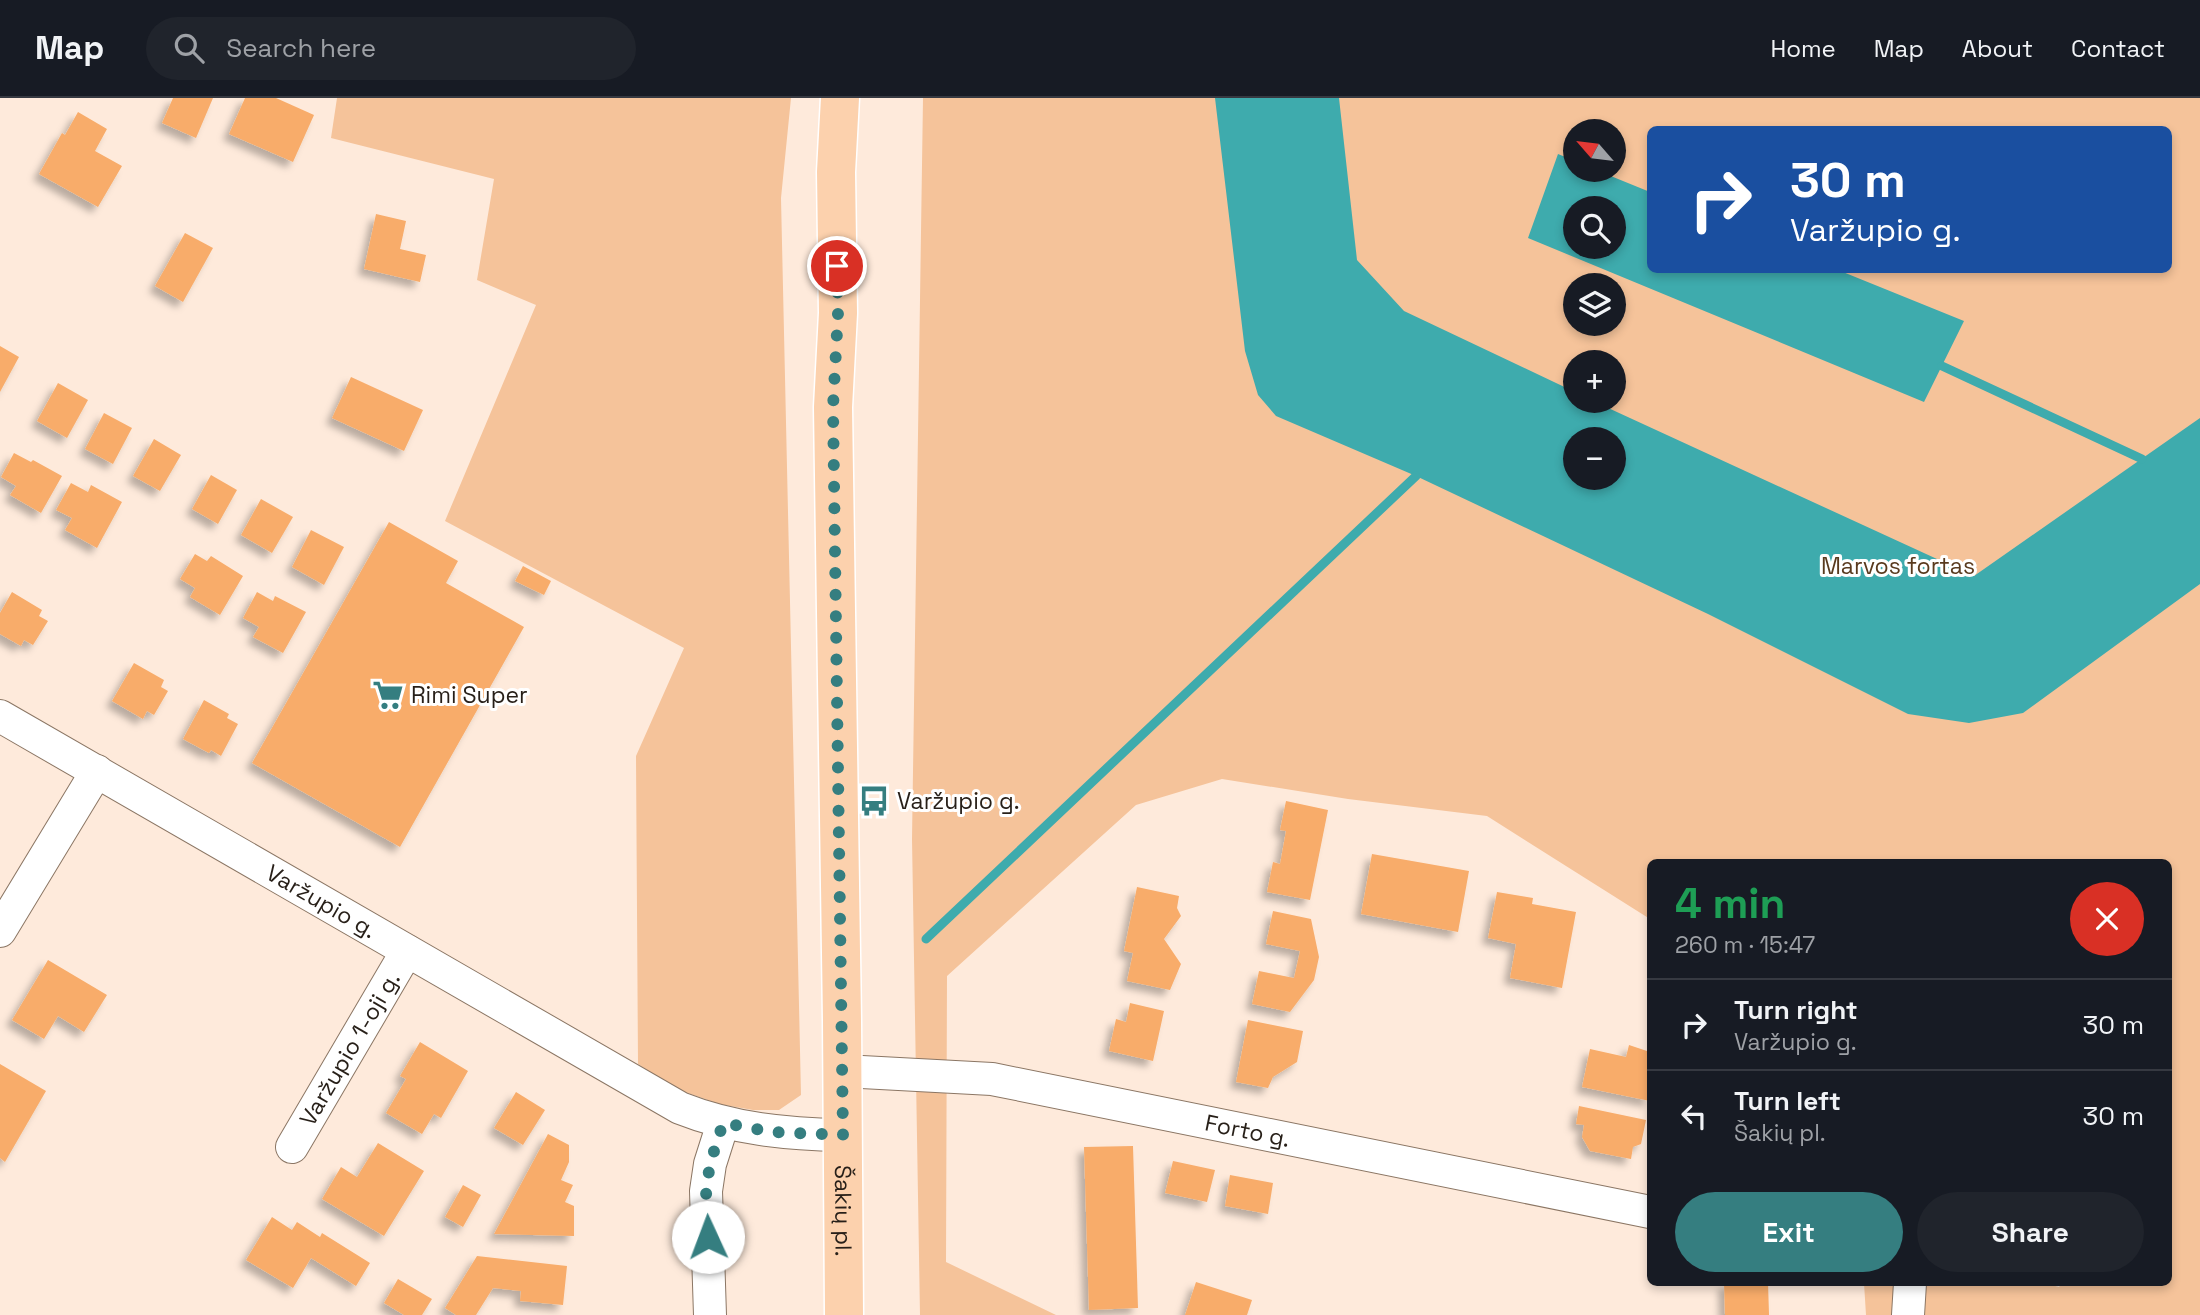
<!DOCTYPE html>
<meta charset="utf-8">
<style>
:root{--surface:#171b24;--page:#20242c;--text:#f1f3f6;--muted:#9ea1a6;--line:#363941;--accent:#357e80}
body{margin:0;font-family:"Space Grotesk",sans-serif;background:var(--page);color:var(--text);height:100vh;display:flex;flex-direction:column;font-size:26px;white-space:nowrap}
*{box-sizing:border-box;margin:0}
p{font-size:23px;color:var(--muted)}
.icon{flex:none;width:38px;height:38px;fill:none;stroke:currentColor;stroke-width:2;stroke-linecap:round;stroke-linejoin:round}
.map{position:relative;flex:1;overflow:hidden}
.panel{position:absolute;left:1647px;top:761px;width:525px;height:427px;display:flex;flex-direction:column;background:var(--surface);border-radius:10px;box-shadow:0 4px 10px #0003}
.panel>*{flex:none}
.banner{position:absolute;left:1647px;top:28px;width:525px;height:147px;border-radius:10px;box-shadow:0 4px 10px #0003;background:#1a4fa0;color:#fff;overflow:hidden}
.needle{width:46px;rotate:298deg}
.controls{position:absolute;left:1563px;top:21px;display:grid;gap:14px}
.controls a{display:grid;place-items:center;width:63px;height:63px;border-radius:50%;background:var(--surface);box-shadow:0 4px 10px #0003;font-size:35px}
.pin{position:absolute;display:grid;place-items:center;width:60px;height:60px;color:#fff;margin:-30px;border:4px solid #fff;border-radius:50%;box-shadow:0 2px 7px #0007}
.me{position:absolute;width:77px;margin:-38px;rotate:358deg;stroke-linejoin:round;filter:drop-shadow(0 0 5px #0008)}
.turn{display:flex;align-items:center;gap:24px;height:147px;padding:0 28px;font-size:32px}
.turn .icon{width:91px;height:91px;stroke-width:2.5}
.turn b{display:block;font-size:49px;line-height:60px}
.round{display:grid;place-items:center;flex:none;width:74px;height:74px;border-radius:37px;background:var(--page)}
.summary{display:flex;align-items:center;justify-content:space-between;height:119px;padding:0 28px}
h1{font-size:42px;font-weight:700;line-height:52px;color:#1e9e55}
.button{display:flex;gap:14px;margin-top:auto;padding:14px 28px}
.button a{flex:1;height:80px;border-radius:42px;background:var(--accent);color:#fff;font-size:28px;font-weight:700;line-height:80px;text-align:center}
.button a+a{background:var(--page);color:var(--text)}
ul{padding:0;list-style:none}
li{display:flex;align-items:center;gap:21px;height:91px;padding:0 28px;border-top:2px solid var(--line)}
li div{flex:1}
li b{display:block;font-size:26px}
li em{font-style:normal}
header{display:flex;align-items:center;gap:42px;box-sizing:border-box;height:98px;padding:0 35px;background:var(--surface);border-bottom:2px solid var(--line)}
header strong{font-size:33px}
nav{display:flex;gap:38px;margin-inline-start:auto;font-size:24px}
.search{width:490px;height:63px;background:var(--page);display:flex;align-items:center;gap:18px;box-sizing:border-box;padding:0 24px;border-radius:38px;color:var(--muted);font-size:26px}
.map>svg:first-child{display:block}
.green{fill:#f5c39a;fill-rule:evenodd}
.water{fill:#3eabad;fill-rule:evenodd}
.lines{fill:none;stroke-linecap:round;stroke-linejoin:round}
.stream{stroke:#3eabad;stroke-width:9}
.building{fill:#f8ac6a;filter:url(#shadow)}
.minor-casing{stroke:#8b7664;stroke-width:34}
.major-casing{stroke:#fff;stroke-width:41}
.minor{stroke:#fff;stroke-width:32}
.major{stroke:#fcd1ad;stroke-width:38}
.route{stroke:#357e80;stroke-width:12;stroke-dasharray:0 21.6}
.labels{text-anchor:middle;dominant-baseline:central;stroke-width:6;stroke-linejoin:round;paint-order:stroke}
.park-label{font-size:23px;fill:#593a1e;stroke:#fff}
.poi-label{font-size:23px;fill:#271f18;stroke:#fff;text-anchor:start}
.street-label{font-size:23px;fill:#271f18;stroke:#fff}
</style>
<header>
<strong>Map</strong>
<div class="search"><svg class="icon" aria-label="search" viewBox="0 0 24 24"><circle cx="10" cy="10" r="6"/><path d="M15 15l6 6"/></svg>Search here</div>
<nav><a>Home</a><a>Map</a><a>About</a><a>Contact</a></nav>
</header>
<div class="map">
<svg width="2200" height="1217" viewBox="0 0 2200 1217">
<defs>
<filter id="shadow"><feDropShadow dx="-6" dy="6" stdDeviation="3.5" flood-color="#0004"/></filter>
</defs>
<rect width="100%" height="100%" fill="#feeadb"/>
<g class="green">
<polygon points="337,0 791,0 781,100 801,997 779,1012 753,1012 719,1006 674,990 638,966 636,658 684,550 445,423 536,207 477,182 494,81 331,40"/>
<path d="M923,0H2200V1217H1866L1864,1185H2044L2059,1189L2062,1185H2168V765H1650V821L1487,718L1348,701L1222,681L1136,707L947,878L946,1164L1056,1217H920L912,741ZM1650,32H2168V172H1650ZM1575,33H1614V72H1575ZM1575,110H1614V149H1575ZM1575,187H1614V226H1575ZM1575,264H1614V303H1575ZM1575,341H1614V380H1575Z"/>
</g>
<g class="water">
<path d="M1215,0H1339L1357,162L1404,213L1575,294V303H1593L1974,478L2200,320V486L2023,615L1969,625L1908,616L1708,516L1416,378L1276,318L1258,297L1245,253ZM1575,341H1614V380H1575Z"/>
<path d="M1558,56L1575,63V72H1596L1650,94V172H1838L1964,223L1924,304L1528,140ZM1575,110H1614V149H1575Z"/>
</g>
<g class="lines">
<g class="stream">
<polyline points="1942,268 2142,361"/>
<polyline points="926,841 1416,378"/>
</g>
</g>
<g class="building">
<polygon points="173,0 213,0 196,40 162,25"/>
<polygon points="245,0 276,0 314,17 293,64 229,36"/>
<polygon points="78,14 107,31 95,53 122,68 98,109 39,76 62,35 65,37"/>
<polygon points="376,116 406,123 400,151 426,157 420,184 364,171"/>
<polygon points="185,135 213,150 183,204 155,188"/>
<polygon points="0,248 19,259 0,294"/>
<polygon points="351,279 423,312 404,353 332,320"/>
<polygon points="58,285 88,302 67,340 37,323"/>
<polygon points="104,315 132,330 113,366 85,351"/>
<polygon points="154,341 181,357 160,393 133,378"/>
<polygon points="14,355 31,364 33,362 62,378 41,415 10,397 16,388 1,379"/>
<polygon points="211,377 237,392 218,426 192,411"/>
<polygon points="71,385 88,394 91,387 122,404 97,450 65,432 72,420 56,412"/>
<polygon points="261,401 293,419 272,455 241,437"/>
<polygon points="389,424 458,463 446,485 524,529 400,749 252,665"/>
<polygon points="311,432 344,449 324,487 292,469"/>
<polygon points="195,456 207,463 211,458 243,478 220,517 190,499 195,490 180,481"/>
<polygon points="523,468 551,483 544,497 515,483"/>
<polygon points="12,494 42,512 39,518 48,523 33,547 24,542 21,548 0,536 0,515"/>
<polygon points="257,494 273,503 275,498 306,514 283,555 253,539 259,529 243,520"/>
<polygon points="134,565 164,582 161,589 168,593 154,617 147,613 143,621 112,603"/>
<polygon points="204,602 229,616 227,620 238,626 221,658 211,652 209,655 183,641"/>
<polygon points="1286,703 1328,712 1310,802 1267,794 1273,764 1280,766 1286,733 1280,732"/>
<polygon points="1372,756 1469,773 1458,834 1361,816"/>
<polygon points="1137,789 1179,798 1177,810 1181,818 1164,841 1181,866 1170,892 1127,883 1133,855 1124,853"/>
<polygon points="1497,794 1533,800 1532,806 1576,814 1562,890 1510,880 1516,846 1488,840"/>
<polygon points="1273,813 1311,821 1319,859 1314,882 1290,914 1252,906 1259,873 1294,880 1300,853 1266,846"/>
<polygon points="48,862 107,897 84,934 58,918 44,941 12,922"/>
<polygon points="1130,905 1164,913 1153,963 1109,953 1116,921 1126,924"/>
<polygon points="1248,922 1303,933 1297,964 1273,979 1268,990 1236,984"/>
<polygon points="420,944 468,973 441,1020 434,1016 422,1036 386,1015 406,981 400,978"/>
<polygon points="1629,947 1650,954 1650,1003 1582,989 1590,951 1626,959"/>
<polygon points="0,966 46,993 5,1064 0,1060"/>
<polygon points="516,994 545,1012 523,1047 494,1030"/>
<polygon points="1579,1008 1646,1022 1641,1046 1633,1049 1631,1061 1590,1053 1582,1039 1584,1027 1576,1026"/>
<polygon points="548,1036 569,1047 569,1064 561,1082 573,1087 565,1104 574,1108 574,1138 494,1136"/>
<polygon points="378,1045 424,1073 384,1138 322,1101 341,1069 357,1079"/>
<polygon points="1133,1048 1138,1210 1089,1212 1084,1049"/>
<polygon points="1173,1063 1215,1072 1207,1104 1165,1095"/>
<polygon points="1230,1077 1273,1085 1268,1116 1225,1108"/>
<polygon points="463,1087 481,1097 463,1129 445,1119"/>
<polygon points="272,1119 292,1132 297,1124 320,1139 322,1135 370,1165 356,1188 311,1160 293,1190 246,1162"/>
<polygon points="477,1158 567,1168 563,1207 520,1203 521,1193 493,1190 476,1217 456,1217 445,1210"/>
<polygon points="398,1181 432,1201 422,1217 404,1217 384,1205"/>
<polygon points="1196,1184 1252,1202 1247,1217 1185,1217"/>
<polygon points="1724,1185 1768,1185 1769,1217 1725,1217"/>
</g>
<g class="lines">
<g class="minor-casing">
<g id="minor">
<path id="s1" d="M0,618L680,1010C733,1031 786,1036 843,1037"/>
<polyline points="0,833 97,673"/>
<path id="s2" d="M843,973L992,981L1650,1114"/>
<path id="s3" d="M292,1049L407,853"/>
<polyline points="710,1217 706,1093 710,1066 723,1025"/>
<polyline points="1908,1217 1910,1185"/>
</g>
</g>
<g class="major-casing">
<g id="major">
<path id="s4" d="M840,0L836,74L838,215L833,309L842,923L844,1217"/>
</g>
</g>
<use href="#minor" class="minor"/>
<use href="#major" class="major"/>
</g>
<g class="lines">
<polyline class="route" points="708,1139 706,1093 710,1066 723,1025 773,1034 843,1037 833,309 838,215 837,168"/>
</g>
<defs>
<g id="supermarket-bare" transform="scale(2.415)"><path d="M-6-5.5h2.5l.6 2H6L4.5 2H-2.5L-4.4-4H-6ZM-1.5 3.2a1.3 1.3 0 1 0 .1 0ZM3 3.2a1.3 1.3 0 1 0 .1 0Z" fill="#357e80" stroke="#fff" stroke-width="2.5" paint-order="stroke"/></g>
<g id="bus-bare" transform="scale(2.415)"><path d="M-5-6H5V4H4V6H2V4H-2V6H-4V4H-5ZM-3.5-4V0h7V-4ZM-3.5 1.2v1.5H-2V1.2ZM2 1.2v1.5H3.5V1.2Z" fill="#357e80" stroke="#fff" stroke-width="2.5" paint-order="stroke"/></g>
</defs>
<g fill-rule="evenodd">
<use href="#supermarket-bare" x="388" y="597"/>
<use href="#bus-bare" x="874" y="703"/>
</g>
<g class="labels">
<g class="park-label">
<text x="1898" y="468">Marvos fortas</text>
</g>
<g class="poi-label">
<text x="411" y="597">Rimi Super</text>
<text x="897" y="703">Varžupio g.</text>
</g>
<g class="street-label">
<text stroke="none"><textPath href="#s1" startOffset="371">Varžupio g.</textPath></text>
<text stroke="none"><textPath href="#s3" startOffset="114">Varžupio 1-oji g.</textPath></text>
<text stroke="none"><textPath href="#s2" startOffset="410">Forto g.</textPath></text>
<text stroke="none"><textPath href="#s4" startOffset="1113">Šakių pl.</textPath></text>
</g>
</g>
</svg>
<div class="controls">
<a><svg class="needle" viewBox="-14 -14 28 28"><path d="M0-13l5 13h-10z" fill="#e53935"/><path d="M0 13l5-13h-10z" fill="#9ea1a6"/></svg></a>
<a><svg class="icon" aria-label="search" viewBox="0 0 24 24"><circle cx="10" cy="10" r="6"/><path d="M15 15l6 6"/></svg></a>
<a><svg class="icon" aria-label="layers" viewBox="0 0 24 24"><path d="M12 4l9 5-9 5-9-5zM3 14l9 5 9-5"/></svg></a>
<a>+</a>
<a>−</a>
</div>
<div class="pin" style="left:837px;top:168px;background:#d93025"><svg class="icon" aria-label="arrive" viewBox="0 0 24 24"><path d="M6 21V4h12l-3 4 3 4H6"/></svg></div>
<svg class="me" style="left:708px;top:1139px" viewBox="-20 -20 40 40"><circle r="19" fill="#fff"/><path d="M0-13L10 11 0 6-10 11z" fill="#357e80"/></svg>
<div class="banner">
<div class="turn"><svg class="icon" aria-label="right" viewBox="0 0 24 24"><path d="M7 20v-9h11M14 6l5 5-5 5"/></svg><div><b>30 m</b>Varžupio g.</div></div>
</div>
<section class="panel">
<div class="summary"><div><h1>4 min</h1><p>260 m · 15:47</p></div><a class="round" style="background:#d93025;color:#fff"><svg class="icon" aria-label="close" viewBox="0 0 24 24"><path d="M6 6l12 12M18 6L6 18"/></svg></a></div>
<ul>
<li><svg class="icon" aria-label="right" viewBox="0 0 24 24"><path d="M7 20v-9h11M14 6l5 5-5 5"/></svg><div><b>Turn right</b><p>Varžupio g.</p></div><em>30 m</em></li>
<li><svg class="icon" aria-label="left" viewBox="0 0 24 24"><path d="M17 20v-9H6M10 6l-5 5 5 5"/></svg><div><b>Turn left</b><p>Šakių pl.</p></div><em>30 m</em></li>
</ul>
<div class="button"><a>Exit</a><a>Share</a></div>
</section>
</div>
